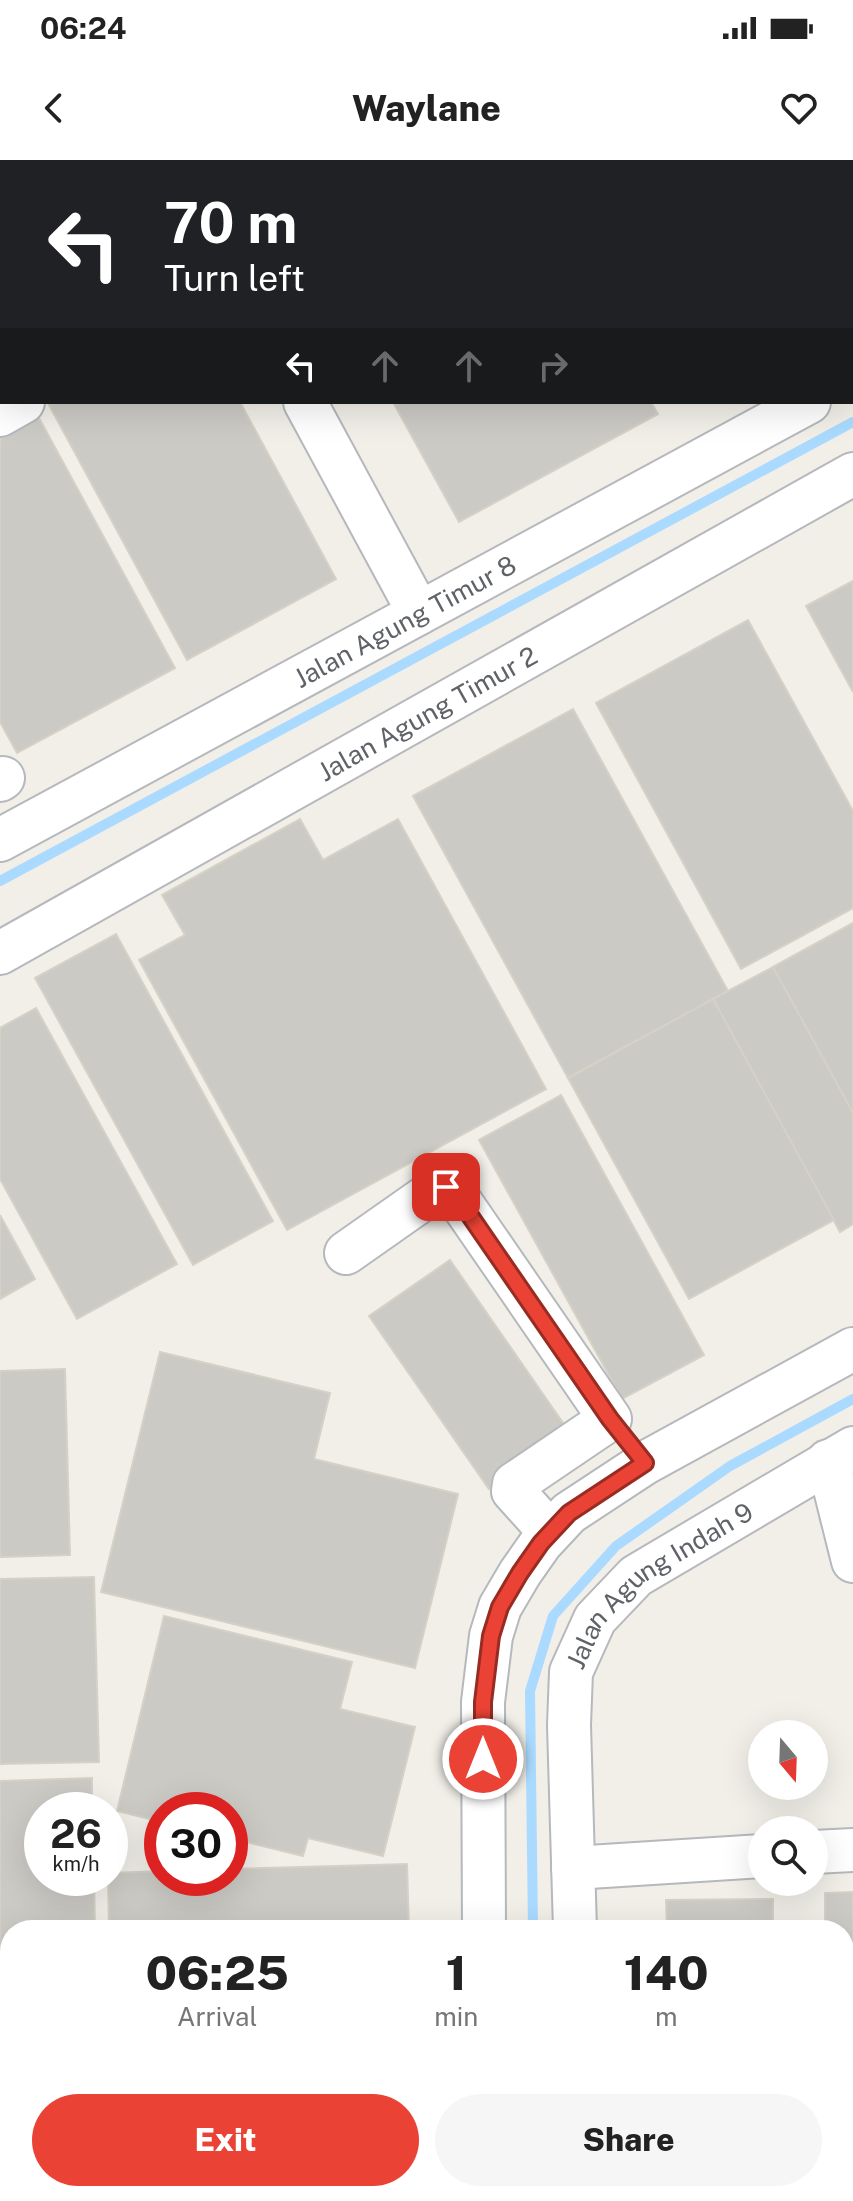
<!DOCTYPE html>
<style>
:root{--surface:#fff;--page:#f6f6f6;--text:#222;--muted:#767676;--accent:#ea4335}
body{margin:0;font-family:"Public Sans",sans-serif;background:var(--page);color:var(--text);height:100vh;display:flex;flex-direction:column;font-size:30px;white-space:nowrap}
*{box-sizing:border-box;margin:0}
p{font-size:26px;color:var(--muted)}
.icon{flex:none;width:44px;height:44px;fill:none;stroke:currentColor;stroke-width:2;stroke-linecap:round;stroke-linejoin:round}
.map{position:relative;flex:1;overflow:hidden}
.side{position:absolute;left:0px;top:1760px;width:854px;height:282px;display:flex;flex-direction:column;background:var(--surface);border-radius:32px 32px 0 0;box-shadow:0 8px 32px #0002}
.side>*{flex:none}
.hud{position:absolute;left:0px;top:0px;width:854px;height:244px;box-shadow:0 8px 32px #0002;background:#202124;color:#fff;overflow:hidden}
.needle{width:52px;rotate:161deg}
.tools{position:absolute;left:748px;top:1560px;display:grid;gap:16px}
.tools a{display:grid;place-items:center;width:80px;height:80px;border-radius:50%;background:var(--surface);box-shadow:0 8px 32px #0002;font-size:40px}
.speed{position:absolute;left:24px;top:1632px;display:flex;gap:16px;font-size:40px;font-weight:700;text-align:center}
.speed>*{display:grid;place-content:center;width:104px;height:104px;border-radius:50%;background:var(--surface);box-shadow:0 8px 32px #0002;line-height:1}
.speed small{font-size:20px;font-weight:400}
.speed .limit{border:12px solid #d22;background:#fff;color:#111}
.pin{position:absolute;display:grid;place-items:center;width:68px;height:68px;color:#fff;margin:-34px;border-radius:16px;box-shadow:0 4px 12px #0006}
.me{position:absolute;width:88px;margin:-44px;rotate:0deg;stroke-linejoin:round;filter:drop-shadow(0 0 6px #0008)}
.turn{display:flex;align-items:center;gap:28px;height:168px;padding:0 32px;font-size:36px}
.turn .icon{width:104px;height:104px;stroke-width:2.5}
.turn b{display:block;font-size:56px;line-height:68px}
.lanes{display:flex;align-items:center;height:76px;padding:0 32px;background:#0003;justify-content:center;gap:40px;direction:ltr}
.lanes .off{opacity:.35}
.eta{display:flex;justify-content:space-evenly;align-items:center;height:136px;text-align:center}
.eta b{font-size:48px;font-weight:800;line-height:56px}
.primary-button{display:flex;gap:16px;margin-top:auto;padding:16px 32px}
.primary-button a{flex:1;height:92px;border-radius:48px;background:var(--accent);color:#fff;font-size:32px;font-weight:800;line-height:92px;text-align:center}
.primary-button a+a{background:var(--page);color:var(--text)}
.status{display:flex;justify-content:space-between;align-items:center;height:56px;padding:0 40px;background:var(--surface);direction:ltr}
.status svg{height:22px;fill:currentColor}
header{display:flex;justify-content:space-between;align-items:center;height:104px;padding:0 32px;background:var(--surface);font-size:36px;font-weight:800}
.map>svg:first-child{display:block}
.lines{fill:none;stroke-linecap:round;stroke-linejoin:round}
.stream{stroke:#aadaff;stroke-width:10}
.building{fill:#cccac5;stroke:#d6d1c6;stroke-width:2}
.minor-casing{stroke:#b5b8bc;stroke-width:46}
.minor{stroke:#fff;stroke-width:42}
.route-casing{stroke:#982c22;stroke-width:20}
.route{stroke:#ea4335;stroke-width:14}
.labels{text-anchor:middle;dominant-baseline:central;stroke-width:6;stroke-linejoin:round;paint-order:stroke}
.street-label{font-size:26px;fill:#5f6368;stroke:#fff}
</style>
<div class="status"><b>06:24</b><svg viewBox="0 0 49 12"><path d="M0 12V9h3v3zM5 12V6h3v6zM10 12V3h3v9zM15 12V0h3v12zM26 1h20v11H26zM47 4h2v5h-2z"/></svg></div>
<header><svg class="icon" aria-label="back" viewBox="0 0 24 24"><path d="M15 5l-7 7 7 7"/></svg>Waylane<svg class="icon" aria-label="heart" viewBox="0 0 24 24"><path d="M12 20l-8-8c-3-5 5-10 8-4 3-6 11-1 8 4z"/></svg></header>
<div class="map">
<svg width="853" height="2041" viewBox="0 0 853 2041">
<rect width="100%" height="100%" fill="#f1efe8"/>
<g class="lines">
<g class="stream">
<polyline points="0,721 853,262"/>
<polyline points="533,1770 530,1531 553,1456 616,1386 730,1306 853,1239"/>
<polyline points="535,2032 536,2041"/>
</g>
</g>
<g class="building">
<polygon points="259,0 397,0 394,2 260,2"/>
<polygon points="540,0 648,0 649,2 541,2"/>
<polygon points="648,0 853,0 853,192 852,2 649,2"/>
<polygon points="2,20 2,152 0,149 0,21"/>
<polygon points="51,242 240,242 336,419 187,500 48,243"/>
<polygon points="393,242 651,242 658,254 459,362"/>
<polygon points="39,258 175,508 17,593 0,562 0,279"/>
<polygon points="853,421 853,532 806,446"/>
<polygon points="748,460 853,651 853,748 741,809 596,543"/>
<polygon points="573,549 728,831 568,918 413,636"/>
<polygon points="300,659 323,700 398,659 546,929 287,1070 139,800 185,775 162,735"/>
<polygon points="853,763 853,953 773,807"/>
<polygon points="116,774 273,1061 193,1105 35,818"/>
<polygon points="773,807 853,953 853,1064 840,1072 713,839"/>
<polygon points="713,839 834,1060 689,1139 568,918"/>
<polygon points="36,848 177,1104 77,1159 0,1019 0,868"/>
<polygon points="561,935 704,1195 622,1239 479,980"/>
<polygon points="0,1055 35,1119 0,1139"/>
<polygon points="450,1100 570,1273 489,1329 369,1156"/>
<polygon points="160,1192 330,1233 314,1299 458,1334 415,1508 101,1432"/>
<polygon points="65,1209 70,1395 0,1397 0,1211"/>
<polygon points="94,1417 99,1602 0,1604 0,1419"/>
<polygon points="164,1456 352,1502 340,1549 415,1567 383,1696 308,1678 303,1696 230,1678 230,1650 162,1650 162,1662 117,1651"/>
<polygon points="92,1618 92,1650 42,1650 42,1718 94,1718 95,1770 10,1770 10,1816 0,1816 0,1621"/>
<polygon points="407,1704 409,1770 109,1770 108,1718 110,1718 110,1713 162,1711 162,1718 230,1718 230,1709"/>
<polygon points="853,1732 853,1984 844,1984 844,1770 825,1770 825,1733"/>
<polygon points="773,1739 773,1770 667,1770 666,1740"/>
<polygon points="10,1842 10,2007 0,2007 0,1843"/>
<polygon points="853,2023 853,2041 680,2041 680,2032 844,2032 844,2024"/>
<polygon points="0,2028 10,2028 10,2032 133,2032 133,2041 0,2041"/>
<polygon points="151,2032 405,2032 406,2041 151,2041"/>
</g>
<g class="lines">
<g class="minor-casing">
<g id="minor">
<polyline points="171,0 172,2"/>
<polyline points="251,0 252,2"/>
<polyline points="483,2 487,0"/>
<polyline points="852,219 853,218"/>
<polyline points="305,242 419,453"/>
<polyline points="0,255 23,242"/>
<polyline points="0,620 3,618"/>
<path id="s1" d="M0,680L809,242"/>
<path id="s2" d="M0,793L853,314"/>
<polyline points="346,1093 440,1027 446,1027 453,1031 610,1259 514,1324 513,1331 550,1372"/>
<polyline points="828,1301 853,1401"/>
<polyline points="814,1692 853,1690"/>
<polyline points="573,1708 762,1696"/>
<polyline points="484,1770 483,1542 491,1476 500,1447 520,1413 541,1383 569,1353 645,1303 853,1189"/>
<path id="s3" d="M575,1770L569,1565L571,1512L595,1459L636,1416L853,1288"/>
<polyline points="485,2032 485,2041"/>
<polyline points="582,2032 583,2041"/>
</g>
</g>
<use href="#minor" class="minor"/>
</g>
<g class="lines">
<g class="route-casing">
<polyline id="route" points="446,1027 453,1031 610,1259 645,1303 569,1353 541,1383 520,1413 500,1447 491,1476 483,1542 483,1599"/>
</g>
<use href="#route" class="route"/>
</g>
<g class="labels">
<g class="street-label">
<text stroke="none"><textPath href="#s1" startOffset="460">Jalan Agung Timur 8</textPath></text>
<text stroke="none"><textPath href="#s2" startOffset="490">Jalan Agung Timur 2</textPath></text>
<text stroke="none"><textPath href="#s3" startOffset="386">Jalan Agung Indah 9</textPath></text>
</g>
</g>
</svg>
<div class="tools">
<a><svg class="needle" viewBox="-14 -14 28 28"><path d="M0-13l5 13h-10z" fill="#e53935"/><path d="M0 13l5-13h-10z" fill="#767676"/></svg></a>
<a><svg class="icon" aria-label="search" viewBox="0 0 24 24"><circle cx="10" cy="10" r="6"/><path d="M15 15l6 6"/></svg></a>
</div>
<div class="speed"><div>26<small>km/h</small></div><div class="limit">30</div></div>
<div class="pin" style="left:446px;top:1027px;background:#d93025"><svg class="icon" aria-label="arrive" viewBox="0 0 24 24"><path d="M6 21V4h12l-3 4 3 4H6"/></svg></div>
<svg class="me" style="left:483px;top:1599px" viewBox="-20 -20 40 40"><circle r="17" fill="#ea4335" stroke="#fff" stroke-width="3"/><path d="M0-11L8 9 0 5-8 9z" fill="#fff"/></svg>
<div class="hud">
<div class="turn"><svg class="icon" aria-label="left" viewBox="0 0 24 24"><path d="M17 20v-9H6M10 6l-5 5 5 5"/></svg><div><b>70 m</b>Turn left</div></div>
<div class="lanes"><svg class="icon" aria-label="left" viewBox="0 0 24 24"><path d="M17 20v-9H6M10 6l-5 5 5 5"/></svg><svg class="icon off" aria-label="ahead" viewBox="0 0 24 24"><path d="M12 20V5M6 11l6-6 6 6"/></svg><svg class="icon off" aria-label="ahead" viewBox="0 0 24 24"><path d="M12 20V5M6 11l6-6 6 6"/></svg><svg class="icon off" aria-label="right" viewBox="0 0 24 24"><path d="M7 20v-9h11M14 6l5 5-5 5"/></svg></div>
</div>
<section class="side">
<div class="eta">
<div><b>06:25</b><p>Arrival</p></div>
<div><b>1</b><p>min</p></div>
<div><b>140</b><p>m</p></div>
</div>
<div class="primary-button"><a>Exit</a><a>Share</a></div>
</section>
</div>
